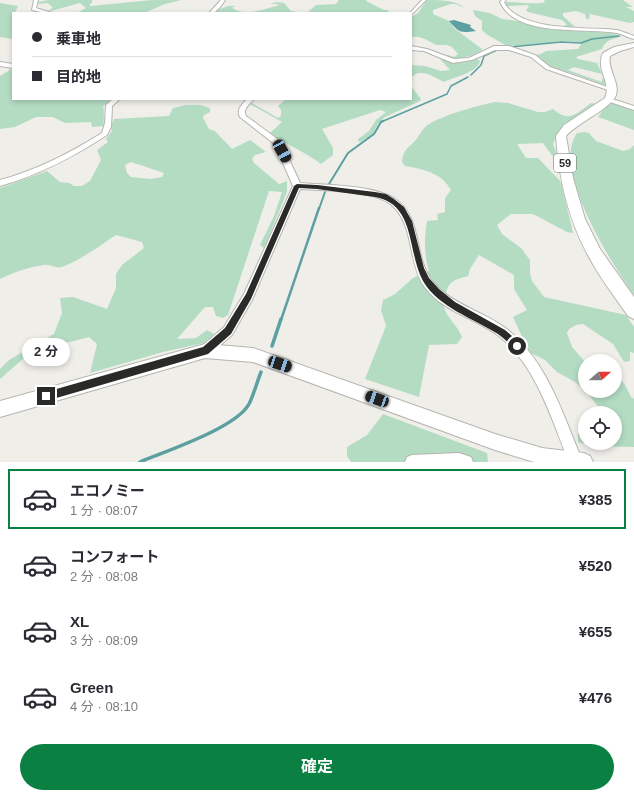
<!DOCTYPE html>
<html lang="ja">
<meta charset="utf-8">
<style>
:root{--surface:#fff;--page:#f7f7f7;--text:#2b2b33;--muted:#7c7c81;--line:#e1e1e2;--accent:#0b8043}
body{margin:0;font-family:Helvetica,"Noto Sans JP",sans-serif;background:var(--page);color:var(--text);height:100vh;display:flex;flex-direction:column;font-size:15px;white-space:nowrap}
*{box-sizing:border-box;margin:0}
p{font-size:13px;color:var(--muted)}
.icon{flex:none;width:22px;height:22px;fill:none;stroke:currentColor;stroke-width:2;stroke-linecap:round;stroke-linejoin:round}
.map{position:relative;height:462px;overflow:hidden}
.drawer{display:flex;flex-direction:column;background:var(--surface);flex:1}
.drawer>*{flex:none}
.top-card{position:absolute;left:12px;top:12px;width:400px;height:88px;border-radius:0px;box-shadow:0 2px 6px #0003;display:grid;align-content:center;height:88px;padding:0 20px;background:var(--surface)}
.needle{width:26px;rotate:70deg}
.controls{position:absolute;left:578px;top:354px;display:grid;gap:8px}
.controls a{display:grid;place-items:center;width:44px;height:44px;border-radius:50%;background:var(--surface);box-shadow:0 2px 6px #0003;font-size:20px}
.end{position:absolute;width:18px;height:18px;margin:-9px;border:5px solid #2a2a28;background:#fff;box-shadow:0 0 0 2px #fff}
.from{border-radius:50%}
.bubble{position:absolute;height:28px;border-radius:14px;background:var(--surface);box-shadow:0 2px 6px #0003;font-size:13px;font-weight:700;line-height:28px;text-align:center}
.car{position:absolute;width:12px;height:24px;margin:-12px -6px;border-radius:5px;box-shadow:0 0 3px 1px #0007;background:linear-gradient(#222 24%,#8ab4d8 0 40%,#222 0 76%,#8ab4d8 0 86%,#222 0)}
.top-card b{display:flex;align-items:center;gap:14px;height:38px;font-size:15px}
.top-card b+b{border-top:1px solid var(--line)}
.top-card i{width:10px;height:10px;background:var(--text)}
ul{padding:7px 0 0;list-style:none}
li{display:flex;align-items:center;gap:12px;height:60px;margin:0 8px 6px;padding:0 12px;border:2px solid transparent;border-radius:0px}
li div{flex:1}
li b{display:block;font-size:15px}
li em{font-style:normal;font-weight:700}
li.on{border-color:var(--accent)}
li>.icon{width:36px;height:36px;stroke-width:1.5}
.primary-button{display:flex;gap:8px;margin-top:auto;padding:8px 20px}
.primary-button a{flex:1;height:46px;border-radius:24px;background:var(--accent);color:#fff;font-size:16px;font-weight:700;line-height:46px;text-align:center}
.map>svg:first-child{display:block}
.green{fill:#b4dcc3;fill-rule:evenodd}
.water{fill:#5da0a1}
.lines{fill:none;stroke-linecap:round;stroke-linejoin:round}
.stream-far3{stroke:#5da0a1;stroke-width:1.5}
.stream-far2{stroke:#5da0a1;stroke-width:2}
.stream-far1{stroke:#5da0a1;stroke-width:2.5}
.stream{stroke:#5da0a1;stroke-width:3.5}
.minor-casing{stroke:#b5b4af;stroke-width:2}
.tertiary-casing{stroke:#b5b4af;stroke-width:2}
.primary-casing{stroke:#b5b4af;stroke-width:2}
.minor{fill:#fff;fill-rule:evenodd}
.tertiary{fill:#fff;fill-rule:evenodd}
.primary{fill:#fff;fill-rule:evenodd}
.route{fill:#2a2a28}
.labels{text-anchor:middle;dominant-baseline:central;stroke-width:3;stroke-linejoin:round;paint-order:stroke}
.shield{fill:#fff;stroke:#6a6a68;stroke-width:1}
.shield-label{font-size:11px;font-weight:bold;fill:#2a2a28}
</style>
<div class="map">
<svg width="634" height="462" viewBox="0 0 634 462">
<rect width="100%" height="100%" fill="#efeee9"/>
<!-- green -->
<g class="green">
<path d="M48,0h44v3l-3,2 2,1 61,-6h29l-16,4 -21,9h-67l9,-5 -6,-5 -29,8h-3l5,-3 -5,-5 -11,1 2,-2z"/>
<path d="M339,0h28l-1,1 18,9h4l1,3h-81l1,-2 7,-6 20,-1z"/>
<path d="M427,0c12,0 30,0 37,8l-8,-4h-5l-18,6v4l16,7 6,8 27,20v1c-11,6 -22,11 -35,7l1,-2 6,2 4,-3 -6,-7 -5,-2h-11l-11,-6 -6,-2h-8v-20l7,-4z"/>
<path d="M544,0h79l10,7h-7l8,4v11l-4,1 -40,-9 -1,5h-3l-1,-5 -9,-3 -13,2v3l12,11h-17l9,-2 -5,-5 -34,-8 -2,-2 3,-3 -2,-2 -21,1v-4c10,0 33,3 39,0z"/>
<path d="M277,2l7,1 7,8 12,2h-89c6,-4 13,-8 21,-7l-3,2c14,9 31,1 45,-2l2,-2h-9z"/>
<path d="M0,3l18,3 -3,7h-2v26l-13,-2z"/>
<path d="M473,10l17,3 12,6 22,3 19,6 68,5 11,3c-7,3 -17,3 -20,13l-26,8 2,2 19,4 5,11 -28,-7 -6,3 34,12v-3l3,1 1,5 -59,-20 -11,-10 5,-1 5,-3 32,-2 3,-5 -1,-2 -20,-1 -19,3 -34,2 -21,-12 -4,-4v-9l-7,-5z"/>
<path d="M476,58l4,3c-3,12 -26,16 -36,21 -10,-5 -24,-15 -33,-4v-13l14,1 16,5 9,-1 -10,-11 22,4z"/>
<path d="M13,68v31h99l-9,7c2,8 0,12 1,20l-12,1 -1,-5 -26,1 -12,-6h-17l-21,10 -15,2v-53z"/>
<path d="M411,86l10,13 -1,2 -35,16 -7,7 -6,11 -12,7 -3,-2 12,-9 7,-11 10,-8 -6,-2 -58,19 11,19v7l-12,9c-16,-12 -34,-19 -51,-31l12,-11 -32,-18 2,-1 26,15 3,-2v-6l-3,-4 8,-7h125z"/>
<path d="M495,102l13,1 30,9h7l8,-3c16,14 23,5 38,-6l5,1v2c-20,12 -33,16 -43,38l6,17h-3l-13,-18 -26,1 9,14h12l23,24 12,51 -6,-1 -34,-18h-22l-14,11 5,9 19,14 9,12v13l2,8 12,16 82,18 8,12v26l-4,-1v9l-6,1 -11,-18 -30,-20 -7,1 -7,4 -2,4 5,14 13,15v28l-10,-8 -18,-10 -12,-12 -16,-8 -16,-35 14,-7 -13,-21v-14l-35,-20 -9,14 -2,7c-16,4 -20,6 -23,22 -1,3 -2,7 -1,9 2,10 14,19 18,30l-5,7 -28,1 -10,52 -54,-18 21,-53 -5,-16 2,-10 12,-6 18,-16 16,-7c-5,-17 -5,-32 -2,-50l11,-1 -1,-6 8,-2v-14l6,-8c-9,-17 -28,-21 -46,-24l-3,-4c1,-12 6,-14 14,-22 3,-4 5,-9 9,-13 13,-11 52,-21 70,-25z"/>
<path d="M612,103l22,8v19l-36,-13 6,-9z"/>
<path d="M186,105h14l10,3v4l-6,3 -1,3 6,11 6,2 17,18 18,-9 16,12 -11,3 -3,4 2,4 25,21 8,-3v11l-23,56 -4,-3 14,-29 8,-24 -13,-1 -41,124 -5,3 -7,-2 -3,-9h-8l-28,32 19,-1 11,-8 7,4 -10,9 -41,9 -73,21 7,-29 -8,-7 -19,5 -23,1 -15,8 -32,28v-10l9,-9 45,-26 8,-21 -2,-15 13,-1 34,12 9,-21v-14l6,-9 22,-17 -2,-6 -26,-7c-15,10 -37,26 -54,32 -7,2 -11,-3 -18,-2 -15,2 -30,7 -44,14v-91l47,-17 13,11 9,1 5,3h8l8,-5 11,-21 -4,-10 11,-8 -2,-3 6,-8 -1,-6 3,-6 55,-3 4,-8zM131,162l33,11 -2,4 -12,2 -19,-2 -4,-4 -2,-8z"/>
<path d="M585,132l4,1 7,8 27,10 7,-2 4,-4v150c-22,-31 -83,-126 -57,-162z"/>
<path d="M615,375c8,4 12,14 16,22l3,2v48l-41,-1 -15,-4v-8l7,-1v10h30v-30h-12l-17,-22h29z"/>
<path d="M383,414l104,39 1,9h-137l-4,-6v-9l20,-12z"/>
</g>
<!-- water -->
<path class="water" d="M454,20l17,5 -1,2 6,4c-17,2 -16,2 -27,-10z"/>
<g class="lines">
<!-- stream-far3 -->
<g class="stream-far3">
<path d="M510,47l51,-5 20,1 11,-4 27,-3"/>
<path d="M471,75l10,-10 3,-9 15,-7"/>
<path d="M381,122l66,-28 4,-8 17,-9"/>
</g>
<!-- stream-far2 -->
<g class="stream-far2">
<path d="M329,184l19,-31 26,-19 7,-12 2,-1"/>
<path d="M319,209l6,-17"/>
</g>
<!-- stream-far1 -->
<path class="stream-far1" d="M281,320l38,-112"/>
<!-- stream -->
<g class="stream">
<path d="M272,346l9,-27"/>
<path d="M140,462c26,-11 96,-34 109,-58 5,-10 8,-22 12,-32"/>
</g>
<defs>
<g id="minor">
<path d="M34,0h4l-2,8 16,5h-7l-13,-3z"/>
<path d="M221,0h4l-4,6 -7,7h-5z"/>
<path d="M422,0h4l-15,15v-2h-1z"/>
<path d="M502,0h4l-2,2c14,30 84,25 113,28 5,1 11,4 17,6v3c-6,-1 -11,-5 -17,-6 -33,-6 -101,5 -117,-31z"/>
<path d="M411,46l16,3 27,10 15,-1 25,-12h15l26,9 15,12 66,23 -5,1 -65,-22 -15,-12 -22,-7h-14l-23,10 -19,3 -29,-12 -13,-1z"/>
<path d="M0,62l13,2v4l-13,-2z"/>
<path d="M609,98l25,8v4l-27,-9 -1,-1z"/>
<path d="M113,99h7l-8,7 -1,21 -4,8c-34,22 -68,40 -107,51v-6c37,-10 70,-27 102,-47l3,-10 1,-18z"/>
<path d="M247,99h7c-4,5 -12,10 -8,17l30,22 6,6 18,39c24,2 75,2 95,16 27,18 19,55 35,79 19,27 53,32 78,52 39,32 55,84 74,130l-1,2h-12c-18,-44 -32,-95 -70,-126 -25,-19 -60,-25 -77,-53 -14,-24 -8,-62 -33,-80 -18,-12 -67,-13 -89,-14l-48,111 -20,35 -23,20 -4,2 -4,-2 -2,-4 2,-4 23,-20 20,-33 49,-108 -17,-39 -4,-5 -32,-25c-4,-8 2,-12 7,-18z"/>
<path d="M459,453l12,4 2,5h-68l2,-5 5,-2z"/>
</g>
<path id="tertiary" d="M205,344l48,4 242,86 47,14 42,5 6,3 3,6h-59l-39,-12 -242,-88 -48,-4 -205,59v-16z"/>
<path id="primary" d="M634,43v4l-14,4 -10,5c-3,14 10,26 6,39 -4,13 -39,28 -50,41l7,42 12,41 15,30 34,48v22l-6,-3c-13,-19 -28,-38 -39,-59 -21,-38 -30,-78 -33,-121l8,-11 41,-27c7,-15 -10,-29 -2,-45l11,-6z"/>
</defs>
<!-- minor casing -->
<use href="#minor" class="minor-casing"/>
<!-- tertiary casing -->
<use href="#tertiary" class="tertiary-casing"/>
<!-- primary casing -->
<use href="#primary" class="primary-casing"/>
<!-- minor -->
<use href="#minor" class="minor"/>
<!-- tertiary -->
<use href="#tertiary" class="tertiary"/>
<!-- primary -->
<use href="#primary" class="primary"/>
</g>
<!-- route -->
<path class="route" d="M297,184l20,1 58,7 11,2 8,5 10,8 8,14 12,47 5,10 10,11 16,13 50,28 15,13 1,3 -1,2h-6c-5,-4 -10,-10 -16,-14 -24,-15 -60,-27 -75,-53 -16,-29 -7,-77 -48,-84l-58,-8 -18,-1 -48,111 -20,35 -23,20 -162,47 -3,-2 -1,-3 1,-3 3,-1 157,-45 22,-19 21,-34 48,-108z"/>
<g class="labels">
<!-- shield labels -->
<rect class="shield" x="554" y="154" width="22" height="18" rx="3"/>
<g class="shield-label">
<text x="565" y="163">59</text>
</g>
</g>
</svg>
<div class="controls">
<a><svg class="needle" viewBox="-14 -14 28 28"><path d="M0-13l5 13h-10z" fill="#e53935"/><path d="M0 13l5-13h-10z" fill="#7c7c81"/></svg></a>
<a><svg class="icon" aria-label="locate" viewBox="0 0 24 24"><circle cx="12" cy="12" r="6"/><path d="M12 2v4M12 18v4M2 12h4M18 12h4"/></svg></a>
</div>
<i class="end from" style="left:517px;top:346px"></i>
<i class="end" style="left:46px;top:396px"></i>
<div class="bubble" style="left:22px;top:338px;width:48px">2 分</div>
<i class="car" style="left:282px;top:151px;rotate:151deg"></i>
<i class="car" style="left:280px;top:364px;rotate:109deg"></i>
<i class="car" style="left:377px;top:399px;rotate:290deg"></i>
<div class="top-card">
<b><i class="from"></i>乗車地</b>
<b><i></i>目的地</b>
</div>
</div>
<section class="drawer">
<ul>
<li class="on"><svg class="icon" aria-label="car" viewBox="0 0 24 24"><path d="M5 17H2v-5l4-1 3-4h7l3 4 3 1v5h-3M9 17h6M6 11h13"/><circle cx="7" cy="17" r="2"/><circle cx="17" cy="17" r="2"/></svg><div><b>エコノミー</b><p>1 分 · 08:07</p></div><em>¥385</em></li>
<li><svg class="icon" aria-label="car" viewBox="0 0 24 24"><path d="M5 17H2v-5l4-1 3-4h7l3 4 3 1v5h-3M9 17h6M6 11h13"/><circle cx="7" cy="17" r="2"/><circle cx="17" cy="17" r="2"/></svg><div><b>コンフォート</b><p>2 分 · 08:08</p></div><em>¥520</em></li>
<li><svg class="icon" aria-label="car" viewBox="0 0 24 24"><path d="M5 17H2v-5l4-1 3-4h7l3 4 3 1v5h-3M9 17h6M6 11h13"/><circle cx="7" cy="17" r="2"/><circle cx="17" cy="17" r="2"/></svg><div><b>XL</b><p>3 分 · 08:09</p></div><em>¥655</em></li>
<li><svg class="icon" aria-label="car" viewBox="0 0 24 24"><path d="M5 17H2v-5l4-1 3-4h7l3 4 3 1v5h-3M9 17h6M6 11h13"/><circle cx="7" cy="17" r="2"/><circle cx="17" cy="17" r="2"/></svg><div><b>Green</b><p>4 分 · 08:10</p></div><em>¥476</em></li>
</ul>
<div class="primary-button"><a>確定</a></div>
</section>
